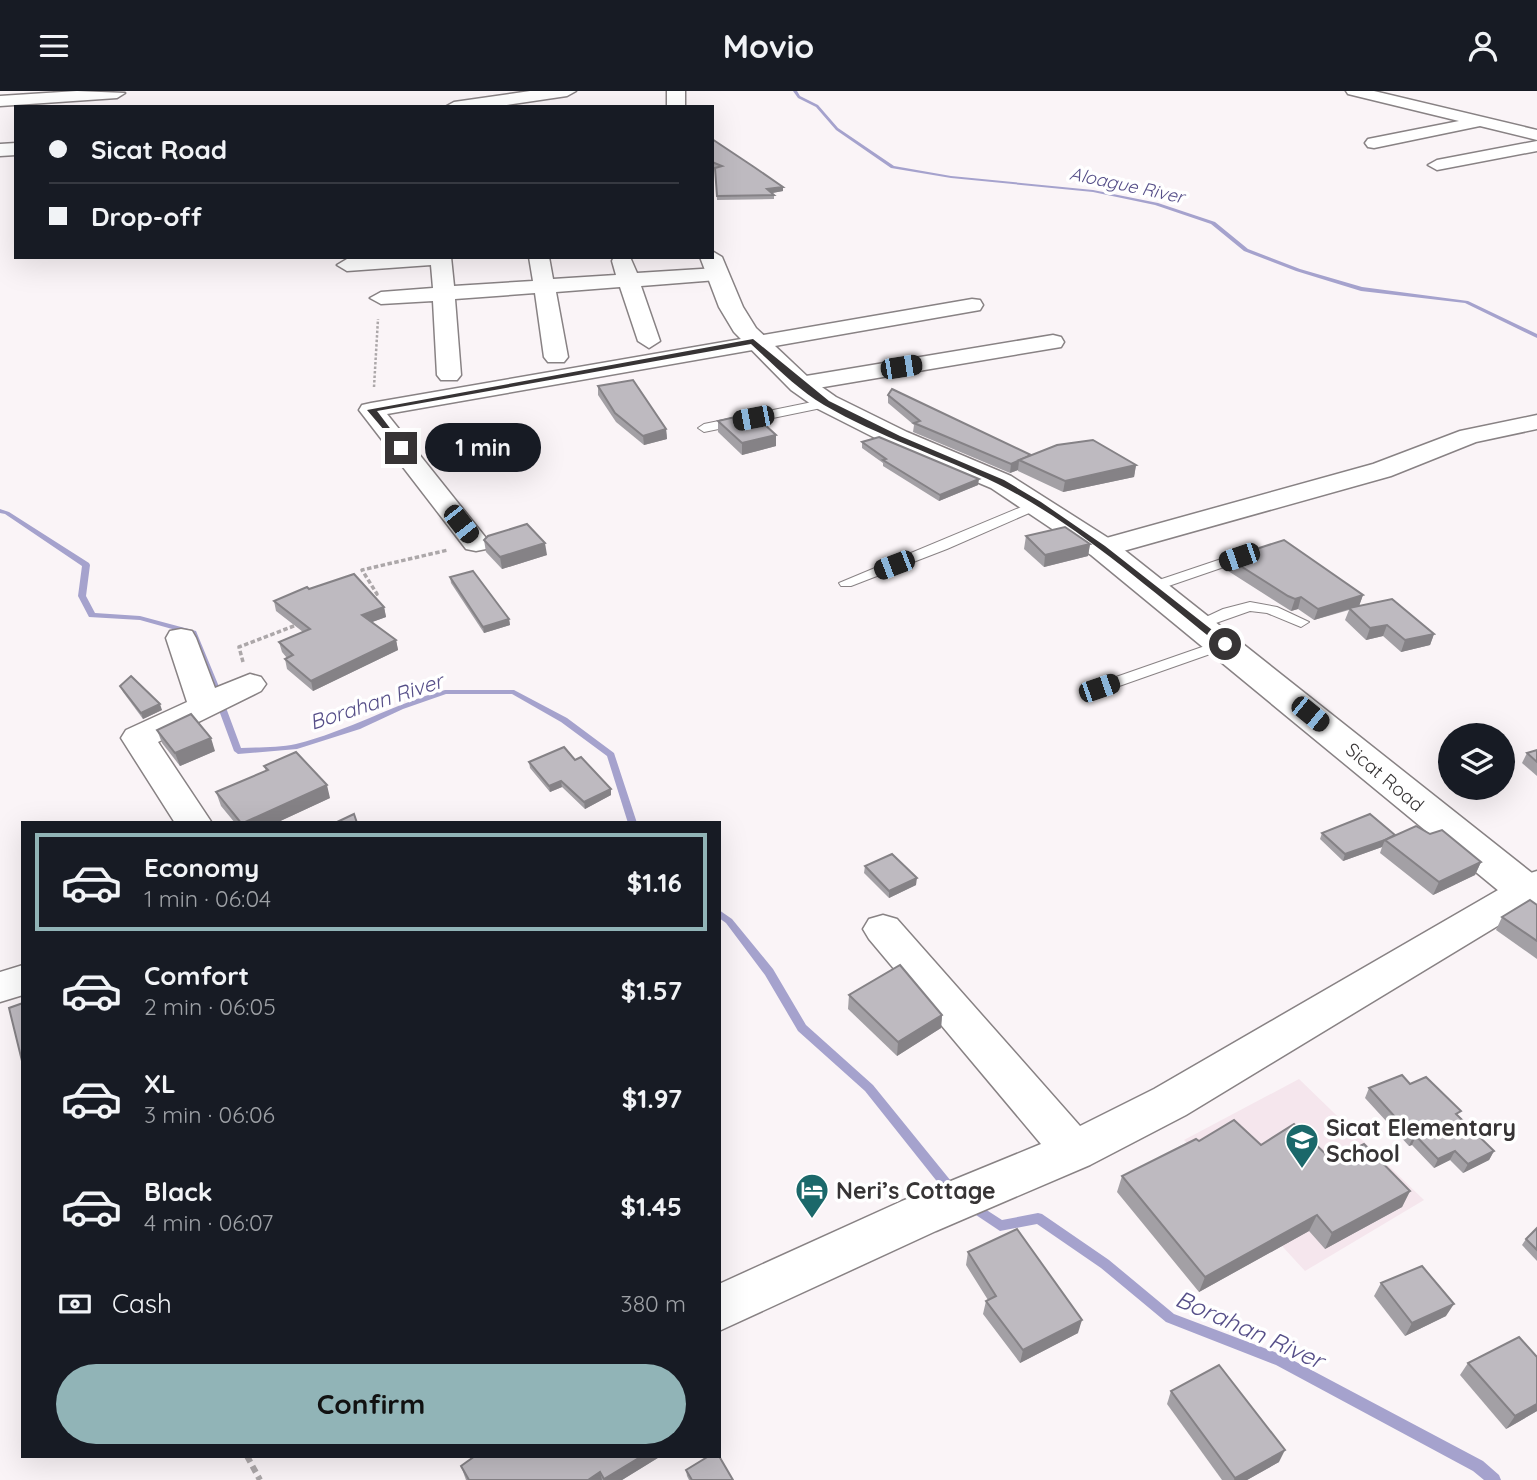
<!DOCTYPE html>
<meta charset="utf-8">
<style>
:root{--surface:#171b24;--page:#242831;--text:#f1f3f6;--muted:#9ea1a6;--line:#363941;--accent:#91b4b7}
body{margin:0;font-family:Quicksand,sans-serif;background:var(--page);color:var(--text);height:100vh;display:flex;flex-direction:column;font-size:26px;white-space:nowrap}
*{box-sizing:border-box;margin:0}
p{font-size:23px;color:var(--muted)}
.icon{flex:none;width:38px;height:38px;fill:none;stroke:currentColor;stroke-width:2;stroke-linecap:round;stroke-linejoin:round}
.map{position:relative;flex:1;overflow:hidden}
.sheet{position:absolute;left:21px;top:730px;width:700px;height:637px;display:flex;flex-direction:column;background:var(--surface);border-radius:0px;box-shadow:0 7px 28px #0002}
.sheet>*{flex:none}
.banner{position:absolute;left:14px;top:14px;width:700px;height:154px;border-radius:0px;box-shadow:0 7px 28px #0002;display:grid;align-content:center;height:154px;padding:0 35px;background:var(--surface)}
.buttons{position:absolute;left:1438px;top:632px;display:grid;gap:14px}
.buttons a{display:grid;place-items:center;width:77px;height:77px;border-radius:50%;background:var(--surface);box-shadow:0 7px 28px #0002;font-size:35px}
.end{position:absolute;width:32px;height:32px;margin:-16px;border:9px solid #373435;background:#fff;box-shadow:0 0 0 4px #fff}
.from{border-radius:50%}
.bubble{position:absolute;height:49px;border-radius:24px;background:var(--surface);box-shadow:0 7px 28px #0002;font-size:23px;font-weight:700;line-height:49px;text-align:center}
.car{position:absolute;width:21px;height:42px;margin:-21px -10px;border-radius:9px;box-shadow:0 0 5px 2px #0007;background:linear-gradient(#222 24%,#8ab4d8 0 40%,#222 0 76%,#8ab4d8 0 86%,#222 0)}
.banner b{display:flex;align-items:center;gap:24px;height:66px;font-size:26px}
.banner b+b{border-top:2px solid var(--line)}
.banner i{width:18px;height:18px;background:var(--text)}
ul{padding:12px 0 0;list-style:none}
li{display:flex;align-items:center;gap:21px;height:98px;margin:0 14px 10px;padding:0 21px;border:4px solid transparent;border-radius:0px}
li div{flex:1}
li b{display:block;font-size:26px}
li em{font-style:normal;font-weight:700}
li.selected{border-color:var(--accent)}
li>.icon{width:63px;height:63px;stroke-width:1.5}
.pay{display:flex;align-items:center;gap:18px;height:77px;padding:0 35px;font-size:26px}
.pay p{margin-inline-start:auto}
.primary-button{display:flex;gap:14px;margin-top:auto;padding:14px 35px}
.primary-button a{flex:1;height:80px;border-radius:42px;background:var(--accent);color:#111;font-size:28px;font-weight:700;line-height:80px;text-align:center}
header{display:flex;justify-content:space-between;align-items:center;height:91px;padding:0 35px;background:var(--surface);font-size:32px;font-weight:700}
.map>svg:first-child{display:block}
.built{fill:#f5e6ed}
.lines{fill:none;stroke-linecap:round;stroke-linejoin:round}
.stream{fill:#a5a2cd;fill-rule:evenodd}
.service-casing{stroke:#888284;stroke-width:2}
.minor-casing{stroke:#888284;stroke-width:3}
.tertiary-casing{stroke:#888284;stroke-width:3}
.path-far2{stroke:#aca7a9;stroke-width:2.5;stroke-dasharray:2.5 2;stroke-linecap:butt}
.path-far1{stroke:#aca7a9;stroke-width:3.5;stroke-dasharray:4.5 2.5;stroke-linecap:butt}
.path{stroke:#aca7a9;stroke-width:6;stroke-dasharray:7 4.5;stroke-linecap:butt}
.service{fill:#fff;fill-rule:evenodd}
.minor{fill:#fff;fill-rule:evenodd}
.tertiary{fill:#fff;fill-rule:evenodd}
.wall{fill:#a3a0a5}
.shaded-wall{fill:#858286}
.building{fill:#bebac0;stroke:#858286;stroke-width:2}
.route{fill:#373435}
.labels{text-anchor:middle;dominant-baseline:central;stroke-width:7;stroke-linejoin:round;paint-order:stroke}
.far-water-label{font-size:18px;font-style:italic;fill:#554e88;stroke:#fff}
.street-label{font-size:19px;fill:#373435;stroke:#fff}
.water-label{font-size:21px;font-style:italic;fill:#554e88;stroke:#fff}
.near-poi-label{font-size:23px;font-weight:bold;fill:#373435;stroke:#fff;text-anchor:start}
.near-water-label{font-size:24px;font-style:italic;fill:#554e88;stroke:#fff}
</style>
<header><svg class="icon" aria-label="menu" viewBox="0 0 24 24"><path d="M4 6h16M4 12h16M4 18h16"/></svg>Movio<svg class="icon" aria-label="person" viewBox="0 0 24 24"><circle cx="12" cy="8" r="4"/><path d="M4 21q1-7 8-7t8 7"/></svg></header>
<div class="map">
<svg width="1537" height="1389" viewBox="0 0 1537 1389">
<rect width="100%" height="100%" fill="#faf4f7"/>
<!-- built -->
<path class="built" d="M1299,988l125,121 -119,71 -121,-131z"/>
<g class="lines">
<!-- stream -->
<g class="stream">
<path d="M793,0h4l3,5 18,9 20,23 56,38 57,10 142,14 65,13 57,19 33,27 52,20 62,18 106,14 69,33v4l-72,-35 -104,-12 -65,-20 -52,-20 -33,-27 -56,-19 -62,-13 -142,-14 -60,-10 -55,-38 -20,-23 -18,-9z"/>
<path d="M0,418l9,3 80,51 1,2 -4,31 9,17 45,3 56,15 26,63 -1,2h-6l-1,-2 -24,-60 -50,-14 -51,-3 -11,-21 4,-30 -77,-52 -5,-1z"/>
<path d="M445,599h69l53,28 47,35 23,70h-9l-21,-67 -46,-34 -49,-28h-66l-43,15 -43,20 -63,20 -59,5 -4,-3 -17,-46 4,-3 4,3 16,43c18,-1 38,0 55,-4 52,-13 98,-40 149,-54z"/>
<path d="M719,819l13,9 41,50 33,56 67,60 82,101 2,4 -2,4 -4,1 -4,-1 -82,-103 -67,-60 -33,-56 -39,-52 -7,-5z"/>
<path d="M971,1109l31,20 36,-7 4,1 67,46 65,54 111,42 198,105 16,14 2,5h-17l-11,-9 -197,-106 -110,-43 -65,-54 -64,-44 -37,7 -33,-22 -2,-4 2,-4z"/>
</g>
<defs>
<g id="service">
<path d="M827,308l4,1v6l-127,26 -6,-4 6,-4z"/>
<path d="M1038,409l7,4 -2,3 -96,42 -96,37h-10l-2,-3z"/>
<path d="M1248,459l7,4 -2,3 -96,33 -5,1 -7,-4 2,-3z"/>
<path d="M1250,511l27,5 32,15 -8,5 -34,-14 -17,-2 -51,18 -8,-5 32,-15z"/>
<path d="M1225,548l8,5 -3,3 -125,44 -6,2 -8,-5 2,-3z"/>
</g>
<g id="minor">
<path d="M77,0l48,2 -8,5 -117,8v-10z"/>
<path d="M1346,0h28l163,39v10l-57,-14 -106,22 -6,-1 -3,-4 3,-4 91,-18 -111,-27z"/>
<path d="M1537,50v10l-100,19 -9,-5 9,-5z"/>
<path d="M369,166h82l3,29 79,-5 -4,-24h20l4,22 63,-4 -4,-14 2,-4h16l7,16 80,-5 10,6 -10,6 -76,6 19,55 -11,7 -11,-7 -18,-54 -64,5 12,65 -4,5h-16l-4,-5 -9,-64 -80,6 6,76 -4,5h-16l-4,-5 -4,-74 -52,3 -11,-6 11,-6 52,-4 -2,-23 -84,6 -10,-6 10,-6z"/>
<path d="M972,208l8,1 3,5 -3,5 -593,104 103,129 -4,6 -10,2 -10,-2 -107,-139 3,-5 9,-2z"/>
<path d="M1053,244l8,2 3,5 -3,5 -261,44 -8,-2 -4,-5 4,-5 8,-2z"/>
<path d="M1537,324v14l-61,13 -85,34 -289,81 -10,-3 -4,-6 4,-6 281,-78 87,-33z"/>
<path d="M181,538l11,2 4,7 19,50 35,-14 11,3 5,7 -5,7 -103,51 54,81h-37l-54,-85 5,-8 61,-28 -21,-64 4,-7z"/>
<path d="M1537,780v31l-351,213 -96,50 -154,66 -217,100v-47l183,-83 139,-57 -172,-205 -6,-10 6,-10 14,-4 14,4 183,207 74,-37 370,-214z"/>
<path d="M23,874v30l-23,7v-30z"/>
</g>
<g id="tertiary">
<path d="M530,0h46l-9,5 -74,11h-48l9,-5z"/>
<rect x="667" y="0" width="18" height="16"/>
<path d="M16,52v12l-16,1v-12z"/>
<path d="M712,160l10,6 21,50 13,21 53,50 27,19 71,35 104,44 102,65 424,336v37l-15,-4 -431,-355 -100,-67 -104,-44 -69,-35 -27,-19 -57,-58 -15,-25 -19,-50h12z"/>
</g>
</defs>
<!-- service casing -->
<use href="#service" class="service-casing"/>
<!-- minor casing -->
<use href="#minor" class="minor-casing"/>
<!-- tertiary casing -->
<use href="#tertiary" class="tertiary-casing"/>
<!-- path-far2 -->
<path class="path-far2" d="M374,296l4,-68"/>
<!-- path-far1 -->
<g class="path-far1">
<path d="M369,506l8,-3 -15,-24 86,-20"/>
<path d="M243,571l-4,-15 60,-23"/>
</g>
<!-- path -->
<path class="path" d="M247,1365l13,24"/>
<!-- service -->
<use href="#service" class="service"/>
<!-- minor -->
<use href="#minor" class="minor"/>
<!-- tertiary -->
<use href="#tertiary" class="tertiary"/>
</g>
<!-- wall -->
<g class="wall">
<path d="M712,48l71,52 -11,2 2,2v4l-57,1 -2,-32 -3,-1z"/>
<path d="M598,295l68,43 1,10 -23,6 -28,-23 -18,-27z"/>
<path d="M888,304l143,60 105,10 -2,12 -71,15 -45,-21v-1l-8,3 -97,-41 1,-7 -26,-22z"/>
<path d="M718,330l58,14v11l-34,9 -24,-23z"/>
<path d="M862,351l116,43 -39,16 -56,-35v-3l-21,-15z"/>
<path d="M1026,445l64,8 -2,12 -44,11 -20,-18z"/>
<path d="M484,449l63,15 -45,14 -16,-17z"/>
<path d="M1228,467l135,37 -4,11 75,28 -4,11 -29,7 -18,-16 -17,4 -21,-20 4,-10 -35,10 -16,-11 -7,2 -66,-42z"/>
<path d="M450,486l59,42 1,6 -26,8 -33,-50z"/>
<path d="M309,498l75,18 2,10 -14,5 24,18 2,10 -85,41 -26,-22 -2,-10 2,-1 -5,-6 -3,-10 24,-10 -27,-21 -2,-10z"/>
<path d="M120,595l42,24 -19,9 -20,-27z"/>
<path d="M157,639l58,21 -35,15 -18,-23z"/>
<path d="M1537,659v26l-15,-13 5,-10z"/>
<path d="M575,669l36,29v6l-26,14 -23,-22 -12,5 -20,-24 -1,-6z"/>
<path d="M264,675l66,32 -54,25h-41l-14,-17 -5,-14 50,-21z"/>
<path d="M1322,742l73,2 35,-1 51,28 -6,13 -42,20 -53,-42 2,-6 -39,14 -23,-22z"/>
<path d="M865,775l51,19 -27,13 -25,-25z"/>
<path d="M1537,814v54l-41,-29 6,-13z"/>
<path d="M849,904l93,20 -1,13 -44,28 -49,-47z"/>
<path d="M1410,993l49,32 35,35 -5,9 -26,13 -13,-13 -16,8 -22,-23 -3,1 -44,-48 4,-10z"/>
<path d="M1199,1050l62,4 71,15 78,31 -8,16 -77,42 -16,-18 -110,61 -82,-100 5,-16z"/>
<path d="M1537,1137v33l-15,-16 4,-6z"/>
<path d="M968,1161l110,81 -58,30 -37,-49 3,-13 2,-1 -22,-35z"/>
<path d="M1381,1192l65,33 -41,20 -31,-40z"/>
<path d="M1537,1266v54l-31,18 -46,-54 8,-12z"/>
<path d="M1171,1300l108,71 -32,18h-25l-55,-76z"/>
<path d="M475,1365h186l-39,24h-156l-5,-14z"/>
<path d="M686,1379l47,10h-44l-2,-4z"/>
</g>
<!-- shaded-wall -->
<g class="shaded-wall">
<path d="M783,96v4l-16,3v-5z"/>
<path d="M666,338l1,10 -23,6 -1,-9z"/>
<path d="M776,344v11l-34,9v-12z"/>
<path d="M1019,370l-1,9 -8,3 1,-9z"/>
<path d="M1136,374l-2,12 -71,15 2,-11z"/>
<path d="M979,388l-1,6 -39,16 1,-6z"/>
<path d="M545,452l2,12 -45,14 -2,-12z"/>
<path d="M1090,453l-2,12 -44,11 1,-12z"/>
<path d="M1363,504l-4,11 -45,14 4,-11z"/>
<path d="M1301,506l-3,12 -7,2 4,-12z"/>
<path d="M384,516l2,10 -22,8 -2,-10z"/>
<path d="M509,528l1,6 -26,8 -1,-6z"/>
<path d="M1387,534l-4,11 -17,4 4,-12z"/>
<path d="M1434,543l-4,11 -29,7 4,-12z"/>
<path d="M396,549l2,10 -85,41 -2,-10z"/>
<path d="M160,613l2,6 -19,9 -2,-6z"/>
<path d="M211,647l4,13 -35,15 -5,-13z"/>
<path d="M561,690l1,6 -12,5 -1,-6z"/>
<path d="M327,694l3,13 -54,25h-33z"/>
<path d="M611,698v6l-26,14 -1,-7z"/>
<path d="M1385,749l-3,7 -39,14 2,-7z"/>
<path d="M1481,771l-6,13 -42,20 6,-13z"/>
<path d="M917,787l-1,7 -27,13v-7z"/>
<path d="M942,924l-1,13 -44,28 1,-14z"/>
<path d="M1416,1045l-4,9 -3,1 4,-9z"/>
<path d="M1455,1060l-5,9 -16,8 4,-9z"/>
<path d="M1494,1060l-5,9 -26,13 5,-9z"/>
<path d="M1410,1100l-8,16 -77,42 7,-16z"/>
<path d="M1317,1124l-8,16 -110,61 6,-15z"/>
<path d="M1454,1213l-8,12 -41,20 7,-13z"/>
<path d="M1082,1229l-4,13 -58,30 3,-13z"/>
<path d="M1537,1313v7l-31,18 9,-13z"/>
<path d="M1285,1359l-6,12 -32,18h-13l1,-2z"/>
<path d="M642,1365h19l-39,24h-18v-1z"/>
<path d="M600,1381l2,8h-14z"/>
</g>
<!-- building -->
<g class="building">
<path d="M712,48l42,28 29,20 -16,2 7,6 -57,1 -2,-28 7,-2 -10,-4z"/>
<path d="M633,289l33,49 -23,7 -28,-23 -17,-27z"/>
<path d="M892,298l139,66 -20,9 -97,-41 6,-2 -32,-26z"/>
<path d="M752,322l24,22 -34,8 -24,-22z"/>
<path d="M879,346l100,42 -39,16 -57,-35 3,-1 -24,-17z"/>
<path d="M1093,349l43,25 -71,16 -46,-21 38,-15z"/>
<path d="M527,433l18,19 -45,14 -16,-17 4,-4z"/>
<path d="M1065,436l25,17 -45,11 -19,-19z"/>
<path d="M1284,449l79,55 -45,14 -17,-12 -6,2 -7,-3 -60,-38z"/>
<path d="M473,480l36,48 -26,8 -33,-50z"/>
<path d="M354,483l30,33 -22,8 34,25 -85,41 -26,-22 8,-4 -14,-13 31,-13 -36,-28 33,-14 2,2z"/>
<path d="M1392,508l42,35 -29,6 -18,-15 -17,3 -21,-20z"/>
<path d="M131,585l29,28 -19,9 -21,-27z"/>
<path d="M191,623l20,24 -36,15 -18,-23z"/>
<path d="M564,656l11,13 6,-3 30,32 -27,13 -23,-21 -12,5 -20,-24z"/>
<path d="M1537,659v12l-10,-9z"/>
<path d="M296,661l31,33 -84,38h-2l-25,-31 52,-22 -4,-4z"/>
<path d="M354,723l3,9h-22z"/>
<path d="M1370,723l25,21 -10,5 -40,14 -23,-21z"/>
<path d="M1416,735l14,8 12,-4 39,32 -42,20 -54,-42z"/>
<path d="M892,763l25,24 -28,13 -24,-25z"/>
<path d="M1530,809l7,5v36l-35,-24z"/>
<path d="M900,874l42,50 -44,27 -49,-47z"/>
<path d="M23,912v58h-1l-13,-53z"/>
<path d="M1402,984l8,9 16,-7 35,34 -5,3 38,37 -26,13 -13,-13 -17,8 -22,-23 -3,1 -44,-49z"/>
<path d="M1234,1029l27,25 33,-21 38,36 32,-16 46,47 -78,42 -15,-18 -112,62 -83,-101 74,-37 3,2z"/>
<path d="M1537,1137v22l-11,-11z"/>
<path d="M1017,1138l65,91 -59,30 -37,-49 10,-5 -28,-44z"/>
<path d="M1422,1175l32,38 -42,19 -31,-40z"/>
<path d="M1519,1246l18,20v47l-22,12 -47,-53z"/>
<path d="M1219,1274l66,85 -50,28 -64,-87z"/>
<path d="M475,1365h167l-38,23 -4,-7 -12,8h-119l-8,-14z"/>
<path d="M709,1365h10l14,24h-41l-6,-10z"/>
</g>
<!-- route -->
<path class="route" d="M753,248l76,62 71,35 104,44 37,22 64,44 125,98 -9,2c-71,-56 -142,-121 -223,-162 -57,-28 -119,-47 -174,-79 -27,-16 -50,-40 -73,-61l-374,67 28,37 -4,2 -34,-40z"/>
<!-- icons -->
<defs>
<symbol id="school-pin" viewBox="-11 -11 22 30"><path d="M0 17L-7.5 6A9.5 9.5 0 1 1 7.5 6Z" fill="#1b686a" stroke="#fff"/><path d="M0-5L7-2L0 1L-7-2ZM-4 1L0 2.5L4 1V4Q0 6-4 4Z" fill="#fff"/></symbol>
<symbol id="hotel-pin" viewBox="-11 -11 22 30"><path d="M0 17L-7.5 6A9.5 9.5 0 1 1 7.5 6Z" fill="#1b686a" stroke="#fff"/><path d="M-6-4.5h1.5V1H6V5H4.5V3h-9V5H-6ZM-4 0a1.8 1.8 0 1 1 3.6 0ZM.5 0V-2.5h3Q6-2.5 6 0Z" fill="#fff"/></symbol>
</defs>
<g fill-rule="evenodd">
<use href="#school-pin" x="1283" y="1030" width="38" height="52"/>
<use href="#hotel-pin" x="793" y="1080" width="38" height="52"/>
</g>
<g class="labels">
<!-- far-water labels -->
<g class="far-water-label">
<text transform="translate(1127 94) rotate(12)">Aloague River</text>
</g>
<!-- street labels -->
<g class="street-label">
<text transform="translate(1385 686) rotate(40)">Sicat Road</text>
</g>
<!-- water labels -->
<g class="water-label">
<text transform="translate(376 610) rotate(-18)">Borahan River</text>
</g>
<!-- near-poi labels -->
<g class="near-poi-label">
<text x="1326" y="1036">Sicat Elementary<tspan x="1326" dy="26">School</tspan></text>
<text x="836" y="1099">Neri’s Cottage</text>
</g>
<!-- near-water labels -->
<g class="near-water-label">
<text transform="translate(1250 1238) rotate(24)">Borahan River</text>
</g>
</g>
</svg>
<div class="buttons">
<a><svg class="icon" aria-label="layers" viewBox="0 0 24 24"><path d="M12 4l9 5-9 5-9-5zM3 14l9 5 9-5"/></svg></a>
</div>
<i class="end from" style="left:1225px;top:553px"></i>
<i class="end" style="left:401px;top:357px"></i>
<div class="bubble" style="left:425px;top:332px;width:116px">1 min</div>
<i class="car" style="left:901px;top:276px;rotate:81deg"></i>
<i class="car" style="left:753px;top:327px;rotate:259deg"></i>
<i class="car" style="left:461px;top:433px;rotate:142deg"></i>
<i class="car" style="left:1239px;top:466px;rotate:251deg"></i>
<i class="car" style="left:894px;top:474px;rotate:249deg"></i>
<i class="car" style="left:1099px;top:597px;rotate:71deg"></i>
<i class="car" style="left:1310px;top:623px;rotate:129deg"></i>
<div class="banner">
<b><i class="from"></i>Sicat Road</b>
<b><i></i>Drop-off</b>
</div>
<section class="sheet">
<ul>
<li class="selected"><svg class="icon" aria-label="car" viewBox="0 0 24 24"><path d="M5 17H2v-5l4-1 3-4h7l3 4 3 1v5h-3M9 17h6M6 11h13"/><circle cx="7" cy="17" r="2"/><circle cx="17" cy="17" r="2"/></svg><div><b>Economy</b><p>1 min · 06:04</p></div><em>$1.16</em></li>
<li><svg class="icon" aria-label="car" viewBox="0 0 24 24"><path d="M5 17H2v-5l4-1 3-4h7l3 4 3 1v5h-3M9 17h6M6 11h13"/><circle cx="7" cy="17" r="2"/><circle cx="17" cy="17" r="2"/></svg><div><b>Comfort</b><p>2 min · 06:05</p></div><em>$1.57</em></li>
<li><svg class="icon" aria-label="car" viewBox="0 0 24 24"><path d="M5 17H2v-5l4-1 3-4h7l3 4 3 1v5h-3M9 17h6M6 11h13"/><circle cx="7" cy="17" r="2"/><circle cx="17" cy="17" r="2"/></svg><div><b>XL</b><p>3 min · 06:06</p></div><em>$1.97</em></li>
<li><svg class="icon" aria-label="car" viewBox="0 0 24 24"><path d="M5 17H2v-5l4-1 3-4h7l3 4 3 1v5h-3M9 17h6M6 11h13"/><circle cx="7" cy="17" r="2"/><circle cx="17" cy="17" r="2"/></svg><div><b>Black</b><p>4 min · 06:07</p></div><em>$1.45</em></li>
</ul>
<div class="pay"><svg class="icon" aria-label="cash" viewBox="0 0 24 24"><path d="M3 7h18v10H3z"/><circle cx="12" cy="12" r="2"/></svg>Cash<p>380 m</p></div>
<div class="primary-button"><a>Confirm</a></div>
</section>
</div>
